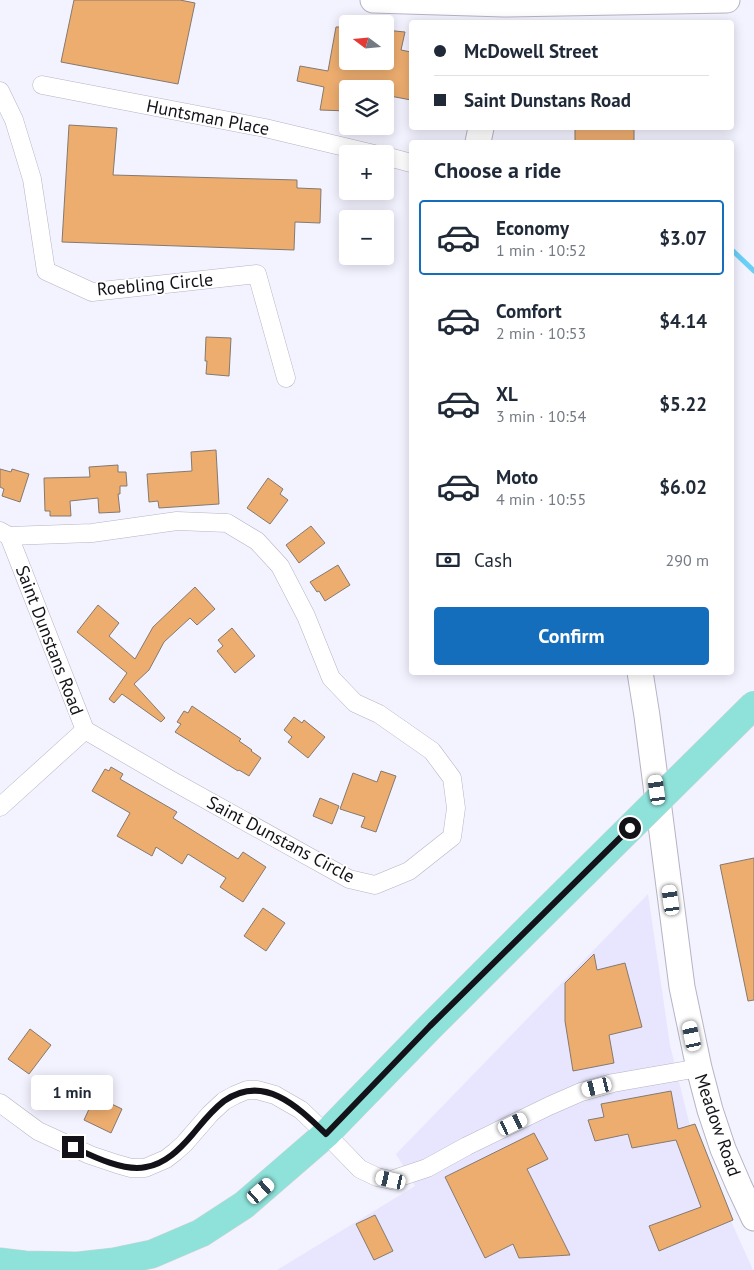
<!DOCTYPE html>
<meta charset="utf-8">
<style>
:root{--surface:#fff;--page:#f6f6f7;--text:#1f2937;--muted:#747a83;--line:#e0e1e3;--accent:#146ebb}
body{margin:0;font-family:"PT Sans",sans-serif;background:var(--page);color:var(--text);height:100vh;display:flex;flex-direction:column;font-size:19px;white-space:nowrap}
*{box-sizing:border-box;margin:0}
p{font-size:16px;color:var(--muted)}
.icon{flex:none;width:28px;height:28px;fill:none;stroke:currentColor;stroke-width:2;stroke-linecap:round;stroke-linejoin:round}
.map{position:relative;flex:1;overflow:hidden}
.side{position:absolute;left:409px;top:140px;width:325px;height:535px;display:flex;flex-direction:column;background:var(--surface);border-radius:5px;box-shadow:0 2px 12px #0003}
.side>*{flex:none}
.guide{position:absolute;left:409px;top:20px;width:325px;height:110px;border-radius:5px;box-shadow:0 2px 12px #0003;display:grid;align-content:center;height:110px;padding:0 25px;background:var(--surface)}
.needle{width:32px;rotate:286deg}
.controls{position:absolute;left:339px;top:15px;display:grid;gap:10px}
.controls a{display:grid;place-items:center;width:55px;height:55px;border-radius:5px;background:var(--surface);box-shadow:0 2px 12px #0003;font-size:25px}
.end{position:absolute;width:22px;height:22px;margin:-11px;border:6px solid #131218;background:#fff;box-shadow:0 0 0 2px #fff}
.from{border-radius:50%}
.bubble{position:absolute;height:35px;border-radius:5px;background:var(--surface);box-shadow:0 2px 12px #0003;font-size:16px;font-weight:600;line-height:35px;text-align:center}
.car{position:absolute;width:15px;height:30px;margin:-15px -8px;border-radius:6px;box-shadow:0 0 4px 1px #0007;background:linear-gradient(#fff 24%,#345 0 40%,#fff 0 76%,#345 0 86%,#fff 0)}
.guide b{display:flex;align-items:center;gap:18px;height:48px;font-size:19px}
.guide b+b{border-top:1px solid var(--line)}
.guide i{width:12px;height:12px;background:var(--text)}
ul{padding:0;list-style:none}
li{display:flex;align-items:center;gap:15px;height:75px;margin:0 10px 8px;padding:0 15px;border:2px solid transparent;border-radius:5px}
li div{flex:1}
li b{display:block;font-size:19px}
li em{font-style:normal;font-weight:600}
li.active{border-color:var(--accent)}
li>.icon{width:45px;height:45px;stroke-width:1.5}
h2{padding:0 25px;font-size:22px;line-height:60px}
.pay{display:flex;align-items:center;gap:12px;height:55px;padding:0 25px;font-size:19px}
.pay p{margin-inline-start:auto}
.button{display:flex;gap:10px;margin-top:auto;padding:10px 25px}
.button a{flex:1;height:58px;border-radius:5px;background:var(--accent);color:#fff;font-size:20px;font-weight:600;line-height:58px;text-align:center}
.map>svg:first-child{display:block}
.built{fill:#e8e6fe}
.lines{fill:none;stroke-linecap:round;stroke-linejoin:round}
.stream{stroke:#6ad0f5;stroke-width:5}
.building{fill:#edad6f;stroke:#85796e}
.minor-casing{stroke:#b6b4c4;stroke-width:19}
.secondary-casing{stroke:#b6b4c4;stroke-width:27}
.primary-casing{stroke:#d5d4d5;stroke-width:29}
.minor{stroke:#fff;stroke-width:18}
.secondary{stroke:#fff;stroke-width:25}
.primary{stroke:#8ee2da;stroke-width:28}
.primary-bridge-casing{stroke:#d5d4d5;stroke-width:29;stroke-linecap:butt}
.primary-bridge{stroke:#8ee2da;stroke-width:28}
.route{stroke:#131218;stroke-width:6}
.labels{text-anchor:middle;dominant-baseline:central;stroke-width:4;stroke-linejoin:round;paint-order:stroke}
.street-label{font-size:18px;fill:#131218;stroke:#fff}
</style>
<div class="map">
<svg width="754" height="1270" viewBox="0 0 754 1270">
<rect width="100%" height="100%" fill="#f3f2ff"/>
<!-- built -->
<path class="built" d="M648,894l22,151 22,89 61,136h-476l138,-84 -19,-32z"/>
<g class="lines">
<!-- stream -->
<path class="stream" d="M731,249l23,22"/>
</g>
<!-- building -->
<g class="building">
<path d="M74,0h106l15,3 -17,81 -117,-22z"/>
<path d="M336,27h12v34h37v-31l20,2 -4,18 10,2v48l-26,-5v-6h-37v22l-28,-1 4,-23 -27,-6 3,-15 28,5z"/>
<path d="M69,125l48,3 -4,47 184,5v8l24,1 -1,34 -25,-1 -1,28 -232,-8z"/>
<rect x="575" y="128" width="59" height="14"/>
<path d="M206,337l25,1 -2,38 -23,-2 1,-13h-2z"/>
<path d="M216,450l3,54 -60,4 -1,-7 -9,1 -2,-28 45,-3 -1,-19z"/>
<path d="M118,465v7h8l1,14h-7v8h-2l2,18 -21,1 -1,-15 -28,3 1,15h-21v-5h-5l-1,-33 46,-1 -1,-10z"/>
<path d="M0,469l11,3 1,-3 17,5 -9,28 -18,-6 2,-7 -4,-2z"/>
<path d="M268,478l15,11 -3,5 8,6 -18,24 -23,-16z"/>
<path d="M311,526l14,17 -26,20 -13,-18z"/>
<path d="M338,565l12,20 -25,16 -6,-10 -2,1 -7,-10z"/>
<path d="M195,587l20,22 -18,16 -7,-7 -26,24 -15,28 -15,14 31,34 -4,4 -39,-28 -8,9 -5,-4 18,-26 -50,-41 21,-27 21,18 -10,13 26,23 18,-32z"/>
<path d="M232,628l23,28 -20,17 -18,-22 6,-5 -5,-6z"/>
<path d="M192,706l49,33 -2,2 13,9 -1,1 10,7 -12,18 -10,-6 -1,1 -63,-39 6,-8 -4,-2 7,-11 4,2z"/>
<path d="M294,717l8,6 2,-3 21,17 -17,21 -20,-16 4,-5 -8,-7z"/>
<path d="M111,767l12,7 -3,5 57,33 -4,6 65,41 5,-7 23,15 -23,35 -23,-15 6,-9 -38,-24 -6,10 -26,-17 -4,9 -35,-20 13,-23 -38,-22 13,-22 4,2z"/>
<path d="M381,771l15,5 -20,56 -15,-5 4,-10 -25,-8 13,-36 24,9z"/>
<path d="M320,798l19,8 -7,18 -19,-8z"/>
<path d="M754,858v142l-6,1 -28,-136z"/>
<path d="M263,908l22,15 -19,28 -22,-15z"/>
<path d="M594,954l3,16 28,-7 17,64 -33,8 5,28 -41,8 -8,-50v-38z"/>
<path d="M30,1029l21,16 -22,29 -21,-15z"/>
<path d="M671,1091l7,38 17,-5 38,96 -74,31 -10,-25 52,-19 -25,-67 -44,8 -4,-14 -33,7 -7,-21 16,-3 -3,-13z"/>
<path d="M95,1096l27,13 -11,24 -27,-13z"/>
<path d="M534,1133l14,26 -21,10 43,86 -51,3 -6,-14 -28,14 -40,-81z"/>
<path d="M375,1215l18,36 -19,9 -18,-36z"/>
</g>
<g class="lines">
<defs>
<g id="minor">
<path d="M42,85l223,43 109,26"/>
<path d="M0,91l14,29 18,59 14,92 46,21 165,-18 29,104"/>
<path d="M385,156l26,7"/>
<path d="M9,536l83,-3 85,-12 50,2 30,18 23,25 26,50 25,62 24,25 24,11 53,37 20,27 4,30 -4,29 -43,34 -34,14 -26,-6 -180,-100 -84,-49"/>
<path d="M0,807l85,-77 -76,-194 -9,-5"/>
<path d="M0,1103l38,28 52,24 27,9 14,4h14l21,-9 9,-7 9,-8 26,-30 14,-13 11,-6 12,-5h10l18,5 26,15 25,24 34,35 17,8 14,3 36,-12 40,-22 82,-40 32,-14 32,-9 86,-15"/>
</g>
<g id="secondary">
<path d="M373,0l131,4 223,-4"/>
<path d="M478,142l3,-14"/>
<path d="M640,672l7,44 35,271 17,81 11,42 13,39 16,37 15,32"/>
</g>
<path id="primary" d="M0,1262l25,3 53,1 36,-4 38,-8 49,-21 43,-28 82,-71 104,-107 104,-104"/>
</defs>
<!-- minor casing -->
<use href="#minor" class="minor-casing"/>
<!-- secondary casing -->
<use href="#secondary" class="secondary-casing"/>
<!-- primary casing -->
<use href="#primary" class="primary-casing"/>
<!-- minor -->
<use href="#minor" class="minor"/>
<!-- secondary -->
<use href="#secondary" class="secondary"/>
<!-- primary -->
<use href="#primary" class="primary"/>
<defs>
<path id="primary-bridge" d="M534,923l220,-218"/>
</defs>
<!-- primary-bridge casing -->
<use href="#primary-bridge" class="primary-bridge-casing"/>
<!-- primary-bridge -->
<use href="#primary-bridge" class="primary-bridge"/>
</g>
<g class="lines">
<!-- route -->
<path class="route" d="M73,1147c19,9 51,25 73,20 19,-3 34,-18 46,-32 10,-12 19,-24 32,-34 40,-28 74,6 102,33l104,-108 200,-198"/>
</g>
<g class="labels">
<!-- street labels -->
<g class="street-label">
<text transform="translate(208 117) rotate(11)">Huntsman Place</text>
<text transform="translate(155 284) rotate(-5)">Roebling Circle</text>
<text transform="translate(50 640) rotate(69)">Saint Dunstans Road</text>
<text transform="translate(281 839) rotate(28)">Saint Dunstans Circle</text>
<text transform="translate(718 1125) rotate(71)">Meadow Road</text>
</g>
</g>
</svg>
<div class="controls">
<a><svg class="needle" viewBox="-14 -14 28 28"><path d="M0-13l5 13h-10z" fill="#e53935"/><path d="M0 13l5-13h-10z" fill="#747a83"/></svg></a>
<a><svg class="icon" aria-label="layers" viewBox="0 0 24 24"><path d="M12 4l9 5-9 5-9-5zM3 14l9 5 9-5"/></svg></a>
<a>+</a>
<a>−</a>
</div>
<i class="end from" style="left:630px;top:828px"></i>
<i class="end" style="left:73px;top:1147px"></i>
<div class="bubble" style="left:31px;top:1075px;width:82px">1 min</div>
<i class="car" style="left:657px;top:790px;rotate:352deg"></i>
<i class="car" style="left:671px;top:900px;rotate:352deg"></i>
<i class="car" style="left:692px;top:1036px;rotate:348deg"></i>
<i class="car" style="left:597px;top:1087px;rotate:256deg"></i>
<i class="car" style="left:513px;top:1124px;rotate:64deg"></i>
<i class="car" style="left:391px;top:1180px;rotate:283deg"></i>
<i class="car" style="left:261px;top:1191px;rotate:49deg"></i>
<div class="guide">
<b><i class="from"></i>McDowell Street</b>
<b><i></i>Saint Dunstans Road</b>
</div>
<section class="side">
<h2>Choose a ride</h2>
<ul>
<li class="active"><svg class="icon" aria-label="car" viewBox="0 0 24 24"><path d="M5 17H2v-5l4-1 3-4h7l3 4 3 1v5h-3M9 17h6M6 11h13"/><circle cx="7" cy="17" r="2"/><circle cx="17" cy="17" r="2"/></svg><div><b>Economy</b><p>1 min · 10:52</p></div><em>$3.07</em></li>
<li><svg class="icon" aria-label="car" viewBox="0 0 24 24"><path d="M5 17H2v-5l4-1 3-4h7l3 4 3 1v5h-3M9 17h6M6 11h13"/><circle cx="7" cy="17" r="2"/><circle cx="17" cy="17" r="2"/></svg><div><b>Comfort</b><p>2 min · 10:53</p></div><em>$4.14</em></li>
<li><svg class="icon" aria-label="car" viewBox="0 0 24 24"><path d="M5 17H2v-5l4-1 3-4h7l3 4 3 1v5h-3M9 17h6M6 11h13"/><circle cx="7" cy="17" r="2"/><circle cx="17" cy="17" r="2"/></svg><div><b>XL</b><p>3 min · 10:54</p></div><em>$5.22</em></li>
<li><svg class="icon" aria-label="car" viewBox="0 0 24 24"><path d="M5 17H2v-5l4-1 3-4h7l3 4 3 1v5h-3M9 17h6M6 11h13"/><circle cx="7" cy="17" r="2"/><circle cx="17" cy="17" r="2"/></svg><div><b>Moto</b><p>4 min · 10:55</p></div><em>$6.02</em></li>
</ul>
<div class="pay"><svg class="icon" aria-label="cash" viewBox="0 0 24 24"><path d="M3 7h18v10H3z"/><circle cx="12" cy="12" r="2"/></svg>Cash<p>290 m</p></div>
<div class="button"><a>Confirm</a></div>
</section>
</div>
